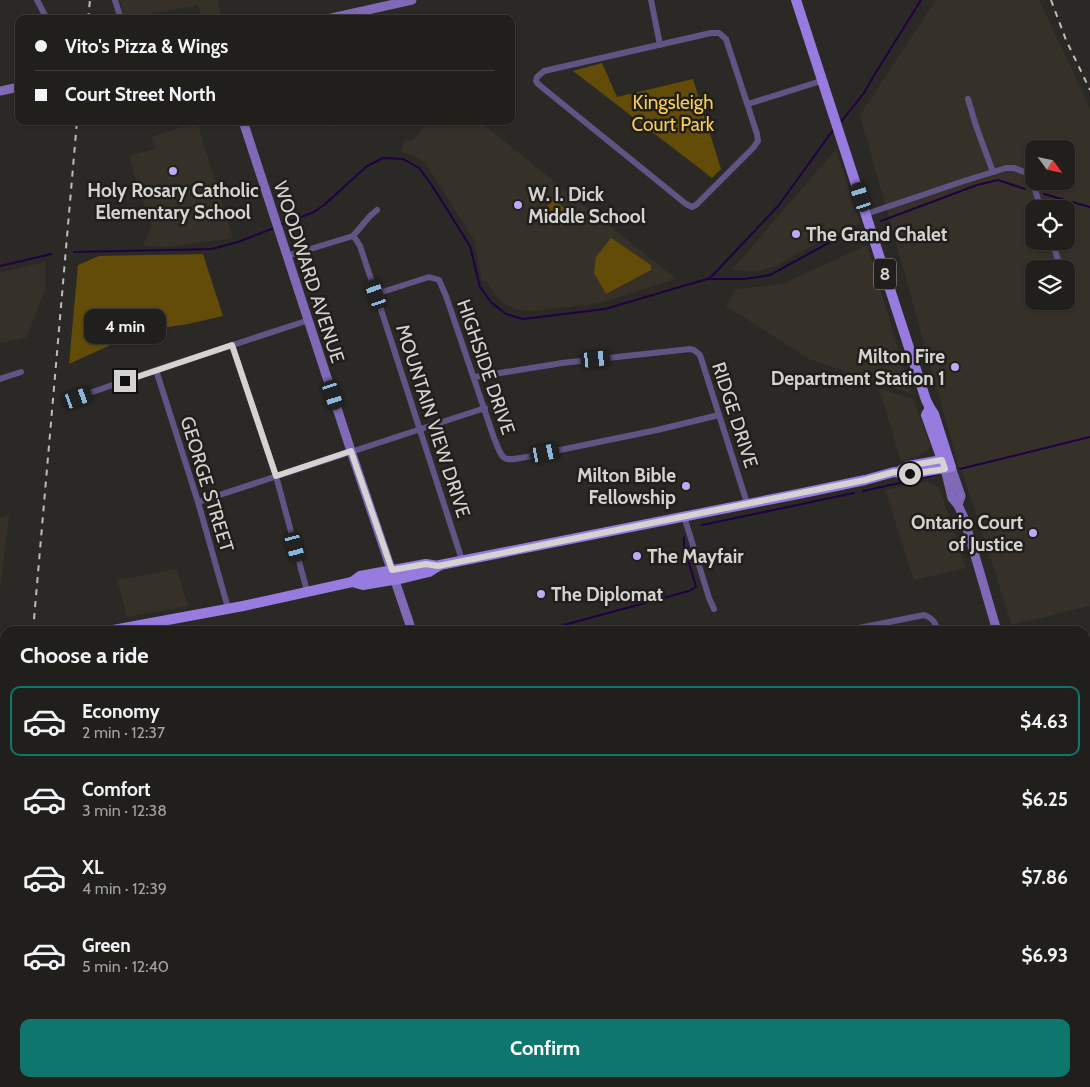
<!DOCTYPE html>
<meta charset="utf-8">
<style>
:root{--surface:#201f1c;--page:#2d2c29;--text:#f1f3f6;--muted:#a2a2a3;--line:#3d3d3b;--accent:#0f766e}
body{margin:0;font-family:Cabin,sans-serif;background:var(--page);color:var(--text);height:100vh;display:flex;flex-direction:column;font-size:19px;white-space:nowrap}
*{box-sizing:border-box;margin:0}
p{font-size:16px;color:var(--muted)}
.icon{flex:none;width:28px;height:28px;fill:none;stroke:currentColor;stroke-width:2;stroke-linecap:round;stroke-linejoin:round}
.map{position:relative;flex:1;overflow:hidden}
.details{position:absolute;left:0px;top:626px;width:1090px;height:461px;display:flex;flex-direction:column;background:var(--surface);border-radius:15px 15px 0 0;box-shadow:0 1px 4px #0004,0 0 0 1px var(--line)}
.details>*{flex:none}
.top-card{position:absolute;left:15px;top:15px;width:500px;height:110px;border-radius:10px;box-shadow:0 1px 4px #0004,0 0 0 1px var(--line);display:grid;align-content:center;height:110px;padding:0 20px;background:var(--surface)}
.needle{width:32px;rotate:123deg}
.controls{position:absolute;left:1025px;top:140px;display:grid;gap:10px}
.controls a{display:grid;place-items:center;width:50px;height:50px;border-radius:10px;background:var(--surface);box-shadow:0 1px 4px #0004,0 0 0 1px var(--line);font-size:25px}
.end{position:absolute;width:22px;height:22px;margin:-11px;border:6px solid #d4d3d1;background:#111;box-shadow:0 0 0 2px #111}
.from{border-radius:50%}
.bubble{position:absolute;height:35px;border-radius:10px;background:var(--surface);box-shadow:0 1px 4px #0004,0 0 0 1px var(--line);font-size:16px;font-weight:700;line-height:35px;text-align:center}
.car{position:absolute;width:15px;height:30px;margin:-15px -8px;border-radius:6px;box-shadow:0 0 4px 1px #0007;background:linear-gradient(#222 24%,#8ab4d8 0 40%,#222 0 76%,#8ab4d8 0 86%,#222 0)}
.top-card b{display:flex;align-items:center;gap:18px;height:48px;font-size:19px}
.top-card b+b{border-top:1px solid var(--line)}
.top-card i{width:12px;height:12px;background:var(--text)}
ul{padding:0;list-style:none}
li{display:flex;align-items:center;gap:15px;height:70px;margin:0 10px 8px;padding:0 10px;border:2px solid transparent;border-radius:10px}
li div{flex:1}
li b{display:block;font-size:19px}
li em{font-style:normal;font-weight:700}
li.selected{border-color:var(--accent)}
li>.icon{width:45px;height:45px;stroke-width:1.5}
h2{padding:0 20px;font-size:22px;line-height:60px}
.action{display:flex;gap:10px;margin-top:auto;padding:10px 20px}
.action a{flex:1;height:58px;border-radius:10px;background:var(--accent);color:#fff;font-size:20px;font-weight:700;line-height:58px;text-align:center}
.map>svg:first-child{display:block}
.built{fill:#353128;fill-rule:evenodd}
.green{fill:#634c08}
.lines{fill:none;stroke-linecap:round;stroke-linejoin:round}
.stream{stroke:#200145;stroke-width:2}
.street{stroke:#605484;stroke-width:6}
.secondary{stroke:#806ab8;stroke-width:9}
.primary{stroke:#987bdf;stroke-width:10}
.rail{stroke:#bebdbb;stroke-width:2;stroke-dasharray:6 6;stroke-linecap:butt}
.route{stroke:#d4d3d1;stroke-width:6}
.poi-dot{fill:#bda9f5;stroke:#211f1b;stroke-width:2}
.labels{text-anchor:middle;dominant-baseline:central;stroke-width:5;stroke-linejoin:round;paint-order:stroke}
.shield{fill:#211f1b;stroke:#9e9d9a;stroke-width:1}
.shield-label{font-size:18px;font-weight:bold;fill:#d4d3d1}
.park-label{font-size:19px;fill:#f8cc56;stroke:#211f1b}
.poi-label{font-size:19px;font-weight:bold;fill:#d4d3d1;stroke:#211f1b;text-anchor:start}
.street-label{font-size:19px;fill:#d4d3d1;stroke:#211f1b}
</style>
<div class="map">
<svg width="1090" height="1087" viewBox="0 0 1090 1087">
<rect width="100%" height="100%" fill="#2a2925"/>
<!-- built -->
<g class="built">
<path d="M120,0h98l3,19h-19l-4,-14 -73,14z"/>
<path d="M936,0h103l51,108v498l-78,19 -50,-154h-2l-100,-356zM1034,149h32v32h-32zM1034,209h32v32h-32zM1034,269h32v32h-32z"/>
<path d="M430,121h49l197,158 -73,23 -25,4 -46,5 -13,-1 -13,-5 -9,-8 -11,-16h-4l-8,-41 -44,-70 -7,-8 -11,-7 -11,-3 4,-12h8z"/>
<path d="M197,122l36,116 -64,9 -26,-1 8,-21 -13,-38 -9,-31 27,-7 -5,-12z"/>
<path d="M836,149l24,74 -43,20 -41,23 -21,6 -23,-2z"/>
<path d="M867,245l45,149 -103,-35 -83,-53 10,-17 46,-5z"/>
<path d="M45,262v27l-18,48 -27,6v-70z"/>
<path d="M879,389l34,10 18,48 -13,9 -17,5z"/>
<path d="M928,481l11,7 27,80 -52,12 -29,-90z"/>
<path d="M9,515l-7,60 -2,15v-72z"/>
<path d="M177,569l11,37 -61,11 -10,-37z"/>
<path d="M198,624l2,7h-41z"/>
<path d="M5,664v115l-5,-14v-100z"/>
<path d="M1090,735v113l-5,-1v-111z"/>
<path d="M211,1083l1,4h-100l-1,-4z"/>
</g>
<!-- green -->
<g class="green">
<path d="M602,63l15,34 76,-18 28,90 -9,9 -139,-107z"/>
<path d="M554,199l17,16 -10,11 -17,-17z"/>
<path d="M611,238l40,27v5l-45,24 -12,-21 2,-16z"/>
<path d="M203,254l20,62 -35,8 -47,7 -72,33 9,-99 21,-9z"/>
</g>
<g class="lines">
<!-- stream -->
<g class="stream">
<path d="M840,123l24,-30 9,-16 48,-77"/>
<path d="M1044,194l46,13"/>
<path d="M881,221l96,-36 21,-5 27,9"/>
<path d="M280,225l34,-13 10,-7 43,-39 16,-8 20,1 16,9 12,16 39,62 10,41 11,15 15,12 17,5 82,-10 102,-30h38l25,-4 75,-41 14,-3"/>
<path d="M74,252l138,-3 26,-7 36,-14"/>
<path d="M0,266l51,-12"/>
<path d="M708,279l5,-4 66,-70 54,-75"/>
<path d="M960,469l130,-32"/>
<path d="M912,480l27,-6"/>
<path d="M863,491l41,-9"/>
<path d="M702,525l152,-32"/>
<path d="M508,631l45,-3 136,-37 7,-4 -12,-41v-9"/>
<path d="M0,666l5,-1"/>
</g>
<!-- street -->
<g class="street">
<path d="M37,0l10,19"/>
<path d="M115,0l6,19"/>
<path d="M651,0l9,45"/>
<path d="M711,33h8l7,6 31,95 1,7 -5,7 -57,57 -4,2 -6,-3 -148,-120 -2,-3 1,-4 7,-6z"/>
<path d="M968,99l8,27 17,46"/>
<path d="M748,104l73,-23"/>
<path d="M330,123l2,-2"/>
<path d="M866,214l98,-33 42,-13h8l13,5 5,7 9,29"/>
<path d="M353,236l4,5 3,5 16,48 86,266"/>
<path d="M1052,241l9,28"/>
<path d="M287,256l66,-20 17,-20 7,-6"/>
<path d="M1066,283l3,10"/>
<path d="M376,294l53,-17 10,3 7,16 48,142c9,22 7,24 32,19l131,-27 62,-15"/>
<path d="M232,345l44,131 31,115"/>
<path d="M156,370l42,132 30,106"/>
<path d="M475,377l87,-14 128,-14 4,1 6,5 47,148"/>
<path d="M0,379l21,-7"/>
<path d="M78,397l78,-27 153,-50"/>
<path d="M198,502l287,-94"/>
<path d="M684,516l25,82 5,11"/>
<path d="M844,631l80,-16c9,3 11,7 14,16"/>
<path d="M1085,857l5,-1"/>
<path d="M257,1082l1,5"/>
<path d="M781,1082l1,5"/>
<path d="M946,1082v5"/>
<path d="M1083,1082l2,5"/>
</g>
<!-- secondary -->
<g class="secondary">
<path d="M327,19l85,-19"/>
<path d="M0,91l19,-4"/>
<path d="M243,121l108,330 61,180"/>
<path d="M951,467l10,29 -3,9"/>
<path d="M945,469l7,29 6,7 6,13 33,113"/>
<path d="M0,865l5,11"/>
<path d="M0,887l5,9"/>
<path d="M1085,900l5,16"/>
<path d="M1085,1036l5,-1"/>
<path d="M80,1082l4,5"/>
<path d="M715,1082l1,5"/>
<path d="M611,1087l23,-5"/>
</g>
<!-- primary -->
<g class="primary">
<path d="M930,408l-4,7 15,42"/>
<path d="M898,472l10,-6 40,-7"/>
<path d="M352,582l8,-6 66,-12 12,2"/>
<path d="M108,631l135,-25 109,-24 11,3 41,-7 25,-6 11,-7 363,-72 62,-13 29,-8 16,2 41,-7 -17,-53 -4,-6 -4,-8 -130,-400"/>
<path d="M0,647l5,-1"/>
<path d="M0,659l5,-1"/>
</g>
<!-- rail -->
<g class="rail">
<path d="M1051,0l15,40 24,50"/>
<path d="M88,19l2,-19"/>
<path d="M33,631l44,-510"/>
<path d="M2,931l3,-32"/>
<path d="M0,1022l5,-59"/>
<path d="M0,1065l5,-46"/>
</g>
</g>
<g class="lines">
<!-- route -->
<path class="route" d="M125,381l107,-36 44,131 75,-25 41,119 34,-6 12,2 427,-86 29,-8h4l10,-6 34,-6 3,9 -35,5"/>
</g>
<!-- markers -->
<g class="poi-dot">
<circle cx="173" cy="171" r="5"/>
<circle cx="518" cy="205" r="5"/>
<circle cx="796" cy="234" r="5"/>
<circle cx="955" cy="367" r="5"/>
<circle cx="686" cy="486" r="5"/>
<circle cx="1033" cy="533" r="5"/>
<circle cx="637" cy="556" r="5"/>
<circle cx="541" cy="594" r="5"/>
</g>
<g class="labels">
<!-- shield labels -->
<rect class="shield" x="874" y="258.5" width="22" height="31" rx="4"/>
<g class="shield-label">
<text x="885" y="274">8</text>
</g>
<!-- park labels -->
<g class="park-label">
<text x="673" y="102">Kingsleigh<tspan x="673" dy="22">Court Park</tspan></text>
</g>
<!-- poi labels -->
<g class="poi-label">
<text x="173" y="190" text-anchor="middle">Holy Rosary Catholic<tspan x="173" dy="22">Elementary School</tspan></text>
<text x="528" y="194">W. I. Dick<tspan x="528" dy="22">Middle School</tspan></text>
<text x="806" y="234">The Grand Chalet</text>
<text x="945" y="356" text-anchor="end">Milton Fire<tspan x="945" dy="22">Department Station 1</tspan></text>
<text x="676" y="475" text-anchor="end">Milton Bible<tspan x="676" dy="22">Fellowship</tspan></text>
<text x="1023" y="522" text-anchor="end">Ontario Court<tspan x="1023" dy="22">of Justice</tspan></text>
<text x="647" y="556">The Mayfair</text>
<text x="551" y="594">The Diplomat</text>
</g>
<!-- street labels -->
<g class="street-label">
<text transform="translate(309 272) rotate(72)">WOODWARD AVENUE</text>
<text transform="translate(486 367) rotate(71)">HIGHSIDE DRIVE</text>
<text transform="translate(735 415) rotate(72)">RIDGE DRIVE</text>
<text transform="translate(433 421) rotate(72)">MOUNTAIN VIEW DRIVE</text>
<text transform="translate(207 484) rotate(73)">GEORGE STREET</text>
</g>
</g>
</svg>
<div class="controls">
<a><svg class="needle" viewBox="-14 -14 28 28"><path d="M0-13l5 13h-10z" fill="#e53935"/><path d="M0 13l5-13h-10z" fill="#a2a2a3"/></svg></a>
<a><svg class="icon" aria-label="locate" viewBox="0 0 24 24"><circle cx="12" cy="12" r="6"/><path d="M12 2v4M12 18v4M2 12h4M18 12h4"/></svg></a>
<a><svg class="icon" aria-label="layers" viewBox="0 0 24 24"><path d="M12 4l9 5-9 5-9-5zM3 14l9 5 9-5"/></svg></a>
</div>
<i class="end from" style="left:910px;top:474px"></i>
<i class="end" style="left:125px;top:381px"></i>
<div class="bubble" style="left:84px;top:309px;width:82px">4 min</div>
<i class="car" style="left:861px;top:197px;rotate:342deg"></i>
<i class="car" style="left:376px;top:294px;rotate:341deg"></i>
<i class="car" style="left:596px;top:359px;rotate:84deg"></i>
<i class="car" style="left:333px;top:395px;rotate:162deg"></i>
<i class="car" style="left:78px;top:398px;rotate:70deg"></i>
<i class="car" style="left:545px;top:453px;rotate:78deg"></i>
<i class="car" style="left:295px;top:547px;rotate:165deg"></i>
<div class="top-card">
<b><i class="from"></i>Vito's Pizza &amp; Wings</b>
<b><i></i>Court Street North</b>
</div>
<section class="details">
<h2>Choose a ride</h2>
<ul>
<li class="selected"><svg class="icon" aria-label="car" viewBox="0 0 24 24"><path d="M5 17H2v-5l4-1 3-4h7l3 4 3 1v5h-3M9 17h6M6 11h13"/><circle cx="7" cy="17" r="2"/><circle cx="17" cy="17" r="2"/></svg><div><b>Economy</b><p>2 min · 12:37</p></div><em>$4.63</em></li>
<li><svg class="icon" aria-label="car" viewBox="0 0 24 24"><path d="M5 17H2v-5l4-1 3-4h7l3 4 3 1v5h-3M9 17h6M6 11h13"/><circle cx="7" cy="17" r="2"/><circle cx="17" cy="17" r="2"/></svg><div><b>Comfort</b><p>3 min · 12:38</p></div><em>$6.25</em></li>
<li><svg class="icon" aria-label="car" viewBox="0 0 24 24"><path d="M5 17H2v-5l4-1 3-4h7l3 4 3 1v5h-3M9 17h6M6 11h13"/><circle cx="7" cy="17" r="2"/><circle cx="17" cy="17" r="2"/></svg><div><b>XL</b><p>4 min · 12:39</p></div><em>$7.86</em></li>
<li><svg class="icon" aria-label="car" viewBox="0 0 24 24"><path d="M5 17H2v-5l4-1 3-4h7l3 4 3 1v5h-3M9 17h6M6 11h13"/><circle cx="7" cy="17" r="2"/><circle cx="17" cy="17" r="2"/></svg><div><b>Green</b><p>5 min · 12:40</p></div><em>$6.93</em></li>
</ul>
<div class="action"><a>Confirm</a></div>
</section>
</div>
